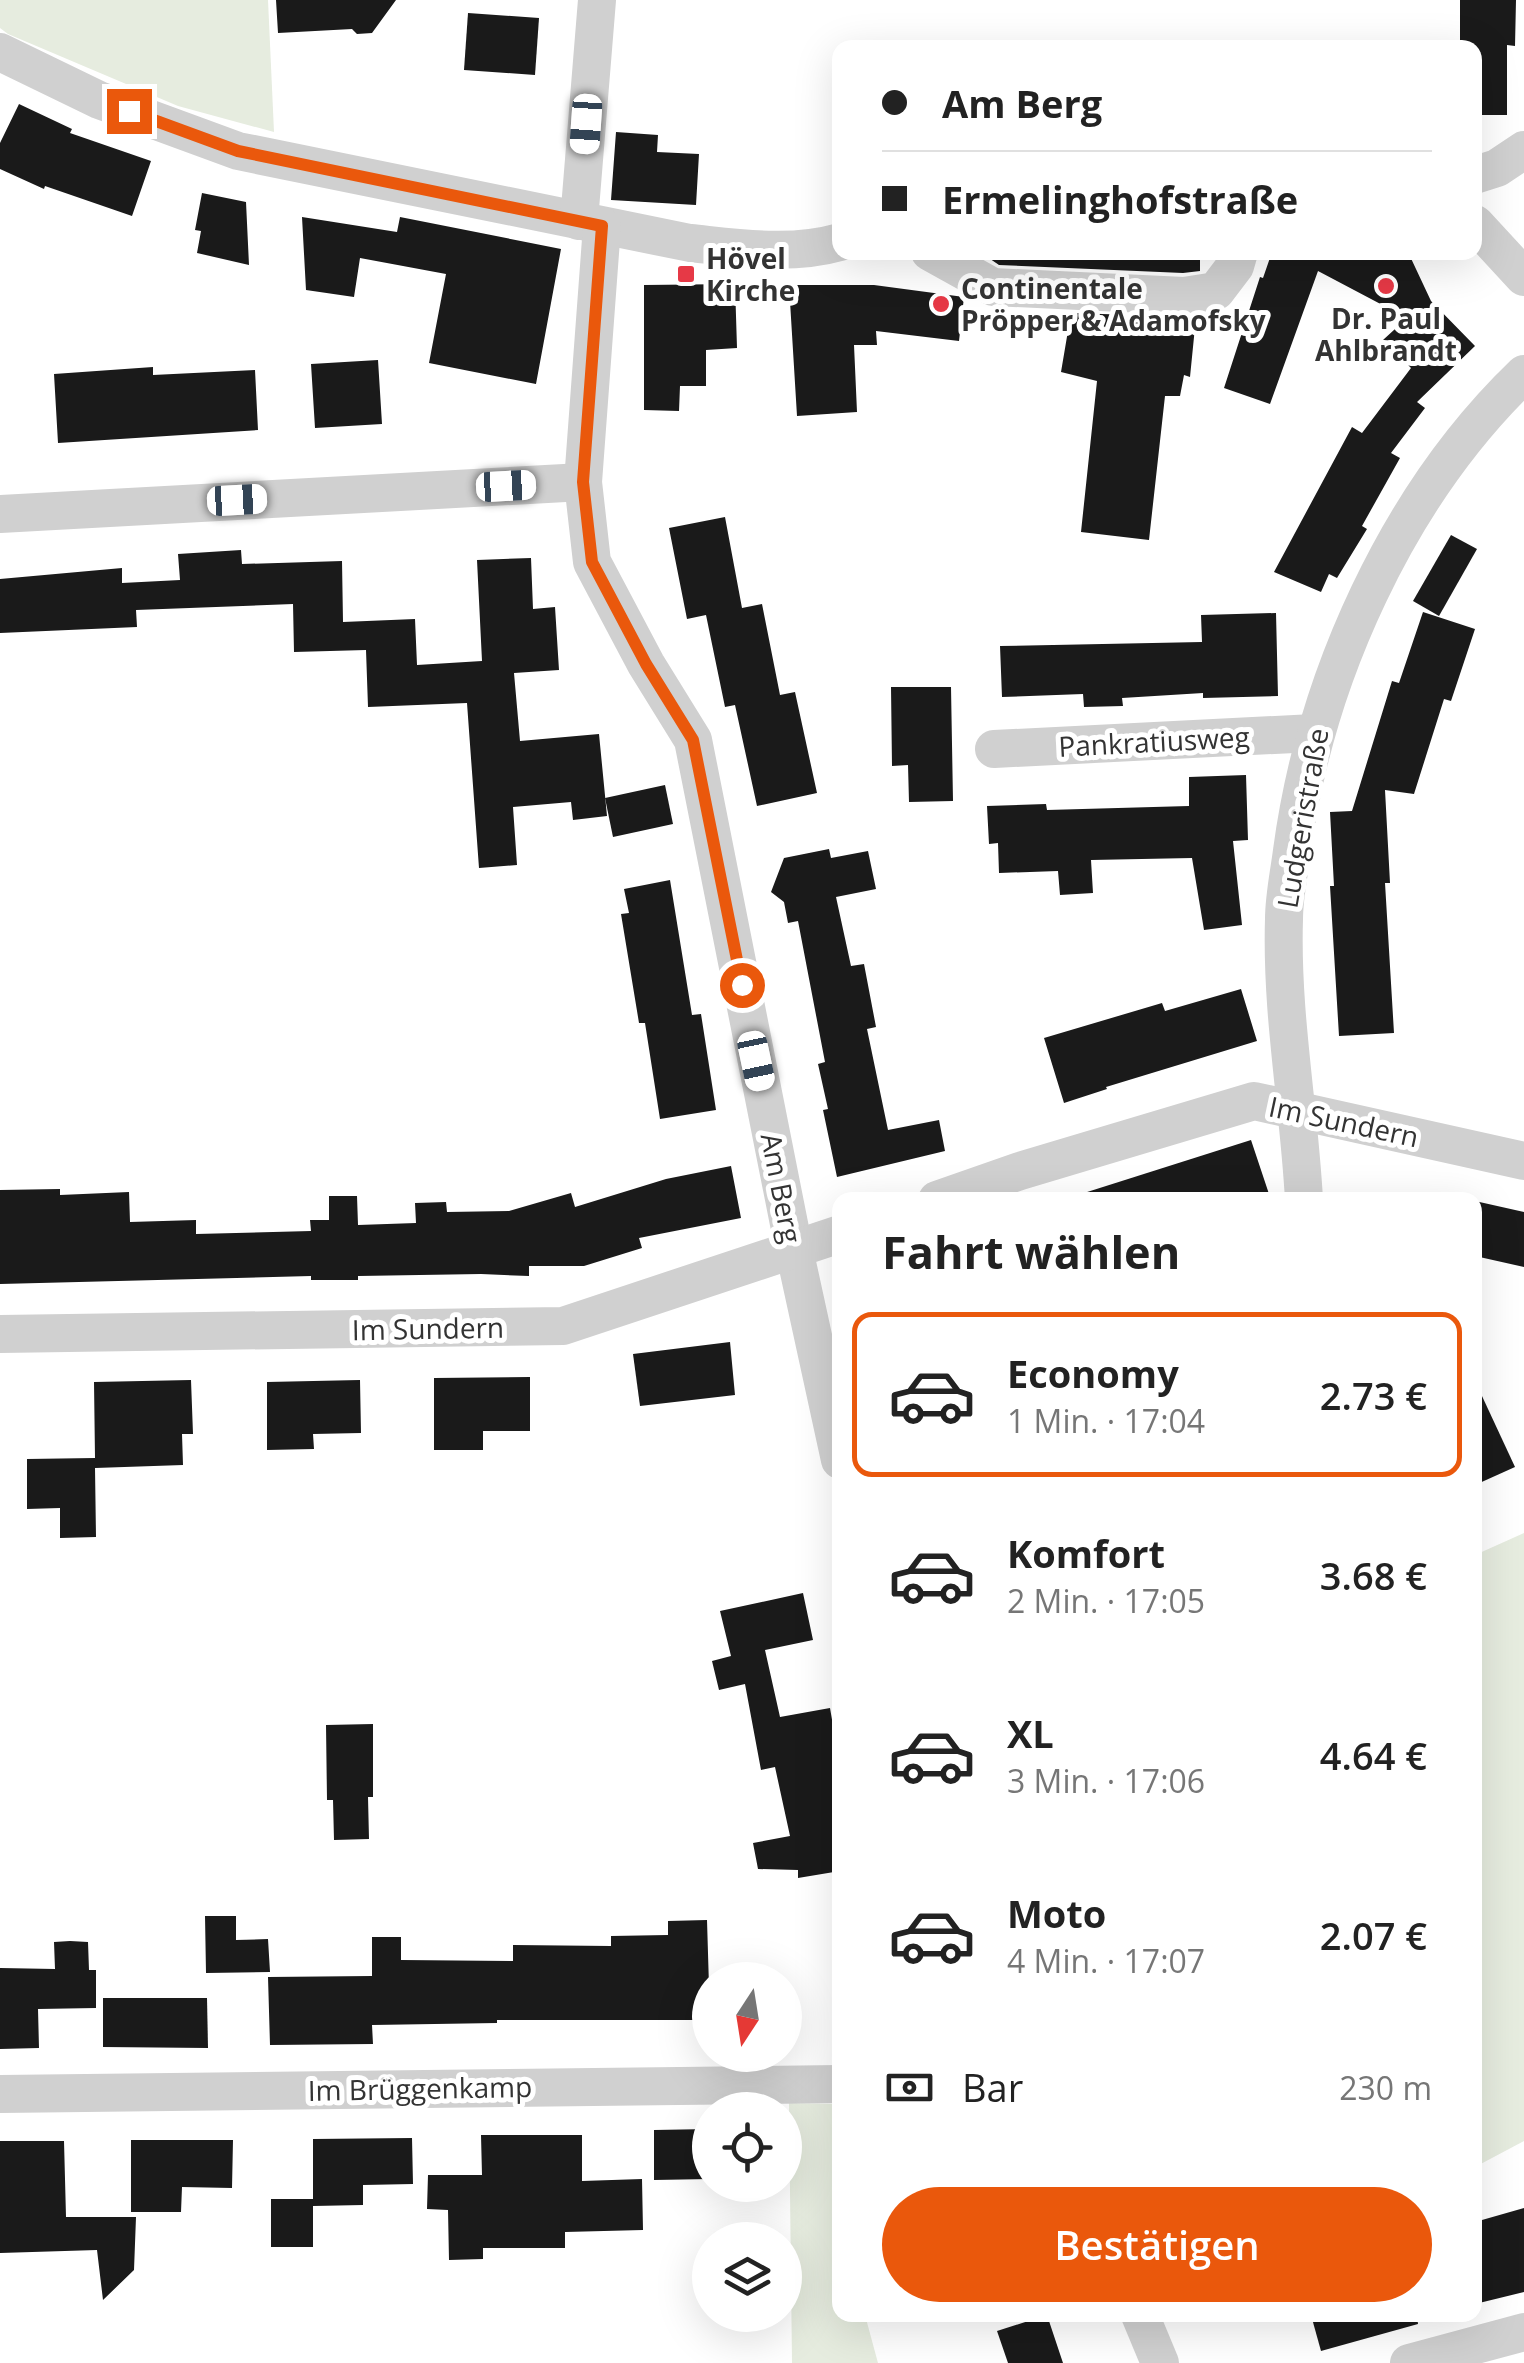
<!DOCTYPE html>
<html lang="de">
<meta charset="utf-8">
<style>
:root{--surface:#fff;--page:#f2f2f2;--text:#222;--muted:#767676;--line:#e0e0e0;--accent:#ea580c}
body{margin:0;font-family:"Open Sans",sans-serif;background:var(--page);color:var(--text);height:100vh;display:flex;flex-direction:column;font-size:38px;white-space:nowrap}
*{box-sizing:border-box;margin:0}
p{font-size:32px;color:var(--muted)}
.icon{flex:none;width:55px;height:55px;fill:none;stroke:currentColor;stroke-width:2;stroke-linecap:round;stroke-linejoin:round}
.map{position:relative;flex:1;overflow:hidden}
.side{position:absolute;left:832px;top:1192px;width:650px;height:1130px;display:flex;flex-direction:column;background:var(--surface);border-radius:20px;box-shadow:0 10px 40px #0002}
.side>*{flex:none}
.guide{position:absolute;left:832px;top:40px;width:650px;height:220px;border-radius:20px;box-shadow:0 10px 40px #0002;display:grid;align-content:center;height:220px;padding:0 50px;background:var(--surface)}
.needle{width:65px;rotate:192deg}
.controls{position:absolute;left:692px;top:1962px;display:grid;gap:20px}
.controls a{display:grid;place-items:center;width:110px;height:110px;border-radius:50%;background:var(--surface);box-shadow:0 10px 40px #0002;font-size:50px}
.end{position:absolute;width:45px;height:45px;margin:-22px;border:12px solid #ea580c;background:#fff;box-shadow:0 0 0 5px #fff}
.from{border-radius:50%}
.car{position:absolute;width:30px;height:60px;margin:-30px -15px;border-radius:12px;box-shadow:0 0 8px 2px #0007;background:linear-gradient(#fff 24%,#345 0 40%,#fff 0 76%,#345 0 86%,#fff 0)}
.guide b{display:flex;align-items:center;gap:35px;height:95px;font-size:38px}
.guide b+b{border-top:2px solid var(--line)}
.guide i{width:25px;height:25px;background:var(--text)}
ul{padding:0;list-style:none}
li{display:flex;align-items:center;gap:30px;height:165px;margin:0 20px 15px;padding:0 30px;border:5px solid transparent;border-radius:20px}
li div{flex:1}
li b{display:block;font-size:38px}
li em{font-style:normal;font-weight:600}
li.on{border-color:var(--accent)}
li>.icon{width:90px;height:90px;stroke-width:1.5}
h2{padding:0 50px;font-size:45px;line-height:120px}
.pay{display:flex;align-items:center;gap:25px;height:110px;padding:0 50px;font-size:38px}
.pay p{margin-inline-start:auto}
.cta{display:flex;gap:20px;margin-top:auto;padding:20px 50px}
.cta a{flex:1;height:115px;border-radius:60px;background:var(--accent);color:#fff;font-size:40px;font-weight:600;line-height:115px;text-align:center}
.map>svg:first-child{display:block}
.green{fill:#e6ecdf}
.building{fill:#1a1a1a}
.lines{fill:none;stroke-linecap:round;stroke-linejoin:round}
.minor{stroke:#d0d0d0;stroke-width:38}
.route{stroke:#ea580c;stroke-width:12}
.poi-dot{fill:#e63946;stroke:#fff;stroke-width:4}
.labels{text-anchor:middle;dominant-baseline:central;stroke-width:10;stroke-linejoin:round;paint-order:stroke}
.poi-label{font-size:28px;font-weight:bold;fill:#333;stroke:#fff;text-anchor:start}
.street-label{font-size:28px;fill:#333;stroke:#fff}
</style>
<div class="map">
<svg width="1524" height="2363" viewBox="0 0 1524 2363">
<rect width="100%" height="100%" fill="#fff"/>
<!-- green -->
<g class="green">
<path d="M0,0h268l6,132 -96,-26 -170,-72 -8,-6z"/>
<path d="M1524,1533v608l-49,26v-612z"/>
<path d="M789,2103l51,1v211h25l13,48h-86z"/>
</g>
<!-- building -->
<g class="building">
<path d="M276,0h120l-24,33 -15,1 -5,-5 -74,4z"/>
<path d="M1460,0h56l-1,46 -8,-1v70h-32v-70h-15z"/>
<path d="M468,13l71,5 -4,57 -71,-5z"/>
<path d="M19,104l53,25 -2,4 81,28 -19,55 -87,-30 -1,3 -44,-20v-26z"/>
<path d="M616,132l42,3 -1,17 42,2 -3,51 -85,-5z"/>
<path d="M202,193l44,9 3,63 -52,-12 4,-22 -6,-1z"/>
<path d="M302,217l95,15 3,-15 161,32 -25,135 -107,-21 17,-89 -86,-16 -6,39 -48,-7z"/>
<path d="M980,252h209v7l11,1v11l-17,2 -184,-8z"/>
<path d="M1272,252h136l23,49 44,45 -58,56 8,6 -34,45 9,5 -38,68 5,3 -30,49 -8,-4 -8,18 -47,-20 78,-145 10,6 49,-65 -28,-28 24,-22 -89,-47 -48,133 -46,-16 36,-111 3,1z"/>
<path d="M735,284l2,64 -31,2v36h-26l-1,25 -35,-1v-125z"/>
<path d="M789,285h85l90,12 -5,44 -83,-10 1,14h-23l3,67 -60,4z"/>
<path d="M1071,313l125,4 -6,60 -6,-2 -4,21h-15l-16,144 -68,-8 16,-151 -36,-9z"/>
<path d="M378,360l4,64 -67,4 -4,-64z"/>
<path d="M153,367v8l102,-5 3,60 -200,13 -4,-69z"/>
<path d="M725,517l17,91 20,-4 18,91 15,-3 22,101 -60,13 -22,-101 -10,2 -19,-92 -19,4 -18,-91z"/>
<path d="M1451,535l26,14 -38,67 -26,-15z"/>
<path d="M241,550l1,14 100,-3 1,61 72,-3 2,46 65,-4 -5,-101 54,-2 2,51 22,-2 4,63 -45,3 6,68 79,-7 8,82 -34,4 -2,-18 -58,5 4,58 -38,3 -12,-165 -99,4 -2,-57 -72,2 -1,-48 -157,6 1,17 -137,6v-54l122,-11v15l58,-3 -2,-26z"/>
<path d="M1423,612l52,17 -24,72 -7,-2 -30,95 -29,-4 5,93h-5l9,150 -55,3 -9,-150h4l-4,-74 22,-1 40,-130 7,2z"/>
<path d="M1276,613l2,83 -75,2v-5l-81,5 1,8 -39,1 -1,-13 -81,3 -2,-51 202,-4 -1,-27z"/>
<path d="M891,687h60l2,114 -44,1 -1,-37 -16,1z"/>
<path d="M1246,775l2,65 -15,1 9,84 -38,5 -12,-72 -101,2 2,33 -33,2 -2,-24 -59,2 -1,-30 -9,1 -2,-38 59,-2 1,6 142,-4v-29z"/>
<path d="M665,785l8,39 -60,13 -8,-39z"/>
<path d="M829,849l2,9 37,-7 8,38 -40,8 15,69 13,-2 12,63 -9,2 21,101 51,-10 6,31 -108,26 -14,-67 5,-1 -10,-45 7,-2 -27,-141 -10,2 -4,-21 -13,-10 13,-34z"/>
<path d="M670,880l22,135 9,-1 15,96 -56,9 -15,-96h-6l-18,-109 8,-1 -5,-24z"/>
<path d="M1241,989l16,52 -151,46 1,2 -43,14 -20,-65 118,-35 3,8z"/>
<path d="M1251,1140l20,60h-186l-1,-7z"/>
<path d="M731,1166l10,52 -102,20 3,10 -58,18h-55v10l-48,-2 -123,2v4h-47v-4l-311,8v-94l60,-1v6l69,-3 1,30 66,-2v14l115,-3 -1,-11h19v-24h28l1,29 58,-2 -1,-20 31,-1 1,10 62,-1 62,-18 4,14 91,-28z"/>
<path d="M1475,1201l49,11v55l-49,-11z"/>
<path d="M730,1342l5,53 -95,11 -7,-52z"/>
<path d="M530,1377v54h-47v19h-49v-72z"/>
<path d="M191,1380l2,54h-11l1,31 -88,3 1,69 -36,1v-30l-33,1v-50l68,-1 -1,-76z"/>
<path d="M360,1380l1,53 -48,1 1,15 -47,1v-68z"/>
<path d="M1475,1381l40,86 -40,18z"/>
<path d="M803,1593l10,47 -48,10 15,67 50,-9 10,58v105l-42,7v-8l-40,-1 -5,-26 37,-7 -15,-69 -14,3 -16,-86 -26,6 -7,-29 19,-5 -11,-45z"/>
<path d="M373,1724v73h-5l1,42 -35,1 -1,-40h-6l-1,-75z"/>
<path d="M205,1916h31v24l32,-1 2,33 -64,1z"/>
<path d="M707,1920l3,100h-213v3l-125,2 1,19 -103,1 -2,-68 104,-1v-39h29v23l112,1v-16l98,1v-10l57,-1v-14z"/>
<path d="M70,1941l18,1 1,28h7v38l-58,1 1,39 -39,1v-81l55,1 -1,-27z"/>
<path d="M103,1998h104l1,50 -105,-1z"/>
<path d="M710,2129v50l-56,1v-50z"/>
<path d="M481,2135h101v46l60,-2 1,51 -78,2v16h-82v11l-34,1 -1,-50 -21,-1 1,-34h54z"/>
<path d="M412,2138l1,46 -50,1v20l-50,1v-67z"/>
<path d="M131,2140h102l-1,48 -50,-1 -1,25h-50z"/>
<path d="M0,2141h64l2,76h70l-2,53 -31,30 -6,-50 -97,3z"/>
<rect x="271" y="2199" width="42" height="48"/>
<path d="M1524,2208v84l-49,12v-82z"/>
<path d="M1047,2315l16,48h-55l-11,-32z"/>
<path d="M1311,2315h106l1,9 -97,27z"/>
</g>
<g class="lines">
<!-- minor -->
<g class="minor">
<path d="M0,52l99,48 139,51 452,92c50,5 101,13 150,-1"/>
<path d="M1475,175l22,-7 27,-18"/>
<path d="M579,221l18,-221"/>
<path d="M1475,224l49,53"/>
<path d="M602,226l-19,256 9,80 54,102 47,76 101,509 46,211"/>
<path d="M930,252l63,35 191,9 32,-5 19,-25 4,-14"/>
<path d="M0,514l583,-32"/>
<path d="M994,749l320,-16"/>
<path d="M937,1200l83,-29 234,-70 270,60"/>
<path d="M1304,1200c-5,-94 -23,-186 -20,-281 0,-22 5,-45 8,-68 23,-172 105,-355 232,-477"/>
<path d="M0,1334l563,-8 277,-92"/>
<path d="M0,2094l840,-10"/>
<path d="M1140,2315l20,48"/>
<path d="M1409,2363l115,-31"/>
</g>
</g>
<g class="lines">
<!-- route -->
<path class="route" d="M129,111l109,40 364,75 -19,256 9,80 54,102 47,76 49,245"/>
</g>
<!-- markers -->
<g class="poi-dot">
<rect x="676" y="264" width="20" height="20" rx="5"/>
<circle cx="1386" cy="286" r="10"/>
<circle cx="941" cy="304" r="10"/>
</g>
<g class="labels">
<!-- poi labels -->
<g class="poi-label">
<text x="706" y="258">Hövel<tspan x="706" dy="32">Kirche</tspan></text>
<text x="961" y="288">Continentale<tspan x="961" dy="32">Pröpper &amp; Adamofsky</tspan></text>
<text x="1386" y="318" text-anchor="middle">Dr. Paul<tspan x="1386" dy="32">Ahlbrandt</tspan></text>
</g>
<!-- street labels -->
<g class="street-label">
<text transform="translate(1154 741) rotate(-3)">Pankratiusweg</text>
<text transform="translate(1302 818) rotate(-80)">Ludgeristraße</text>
<text transform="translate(1344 1121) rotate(12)">Im Sundern</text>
<text transform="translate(782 1188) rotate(79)">Am Berg</text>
<text transform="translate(428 1328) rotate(-1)">Im Sundern</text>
<text transform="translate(420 2088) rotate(-1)">Im Brüggenkamp</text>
</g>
</g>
</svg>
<div class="controls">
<a><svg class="needle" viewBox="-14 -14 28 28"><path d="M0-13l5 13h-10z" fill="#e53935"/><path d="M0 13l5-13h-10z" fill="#767676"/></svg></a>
<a><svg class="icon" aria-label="locate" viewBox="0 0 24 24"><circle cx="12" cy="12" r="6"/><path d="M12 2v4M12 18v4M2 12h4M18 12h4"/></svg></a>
<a><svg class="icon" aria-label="layers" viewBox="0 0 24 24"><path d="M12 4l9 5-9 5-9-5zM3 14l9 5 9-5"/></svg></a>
</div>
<i class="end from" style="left:742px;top:985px"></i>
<i class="end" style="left:129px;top:111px"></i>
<i class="car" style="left:586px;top:124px;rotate:184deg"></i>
<i class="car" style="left:506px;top:486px;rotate:87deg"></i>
<i class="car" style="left:237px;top:500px;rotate:87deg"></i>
<i class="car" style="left:756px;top:1061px;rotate:168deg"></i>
<div class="guide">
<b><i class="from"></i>Am Berg</b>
<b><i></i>Ermelinghofstraße</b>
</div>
<section class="side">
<h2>Fahrt wählen</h2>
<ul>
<li class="on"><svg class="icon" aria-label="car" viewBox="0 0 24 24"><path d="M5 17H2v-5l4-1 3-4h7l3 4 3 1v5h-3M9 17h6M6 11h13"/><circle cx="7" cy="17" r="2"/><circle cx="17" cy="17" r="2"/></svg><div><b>Economy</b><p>1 Min. · 17:04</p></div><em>2.73 €</em></li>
<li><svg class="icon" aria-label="car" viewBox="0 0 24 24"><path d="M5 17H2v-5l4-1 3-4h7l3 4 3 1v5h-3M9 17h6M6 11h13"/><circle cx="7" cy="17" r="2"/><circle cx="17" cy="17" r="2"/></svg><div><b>Komfort</b><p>2 Min. · 17:05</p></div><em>3.68 €</em></li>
<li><svg class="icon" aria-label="car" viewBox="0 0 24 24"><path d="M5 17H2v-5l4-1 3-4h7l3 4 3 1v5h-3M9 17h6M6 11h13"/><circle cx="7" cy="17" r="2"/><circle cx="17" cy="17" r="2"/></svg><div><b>XL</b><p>3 Min. · 17:06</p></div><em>4.64 €</em></li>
<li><svg class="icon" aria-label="car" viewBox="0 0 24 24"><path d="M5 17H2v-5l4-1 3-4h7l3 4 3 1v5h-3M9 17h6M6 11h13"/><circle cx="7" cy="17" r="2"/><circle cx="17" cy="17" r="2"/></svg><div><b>Moto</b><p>4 Min. · 17:07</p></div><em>2.07 €</em></li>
</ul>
<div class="pay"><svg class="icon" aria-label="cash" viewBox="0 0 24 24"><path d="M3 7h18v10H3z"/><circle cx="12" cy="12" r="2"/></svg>Bar<p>230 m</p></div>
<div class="cta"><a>Bestätigen</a></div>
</section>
</div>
